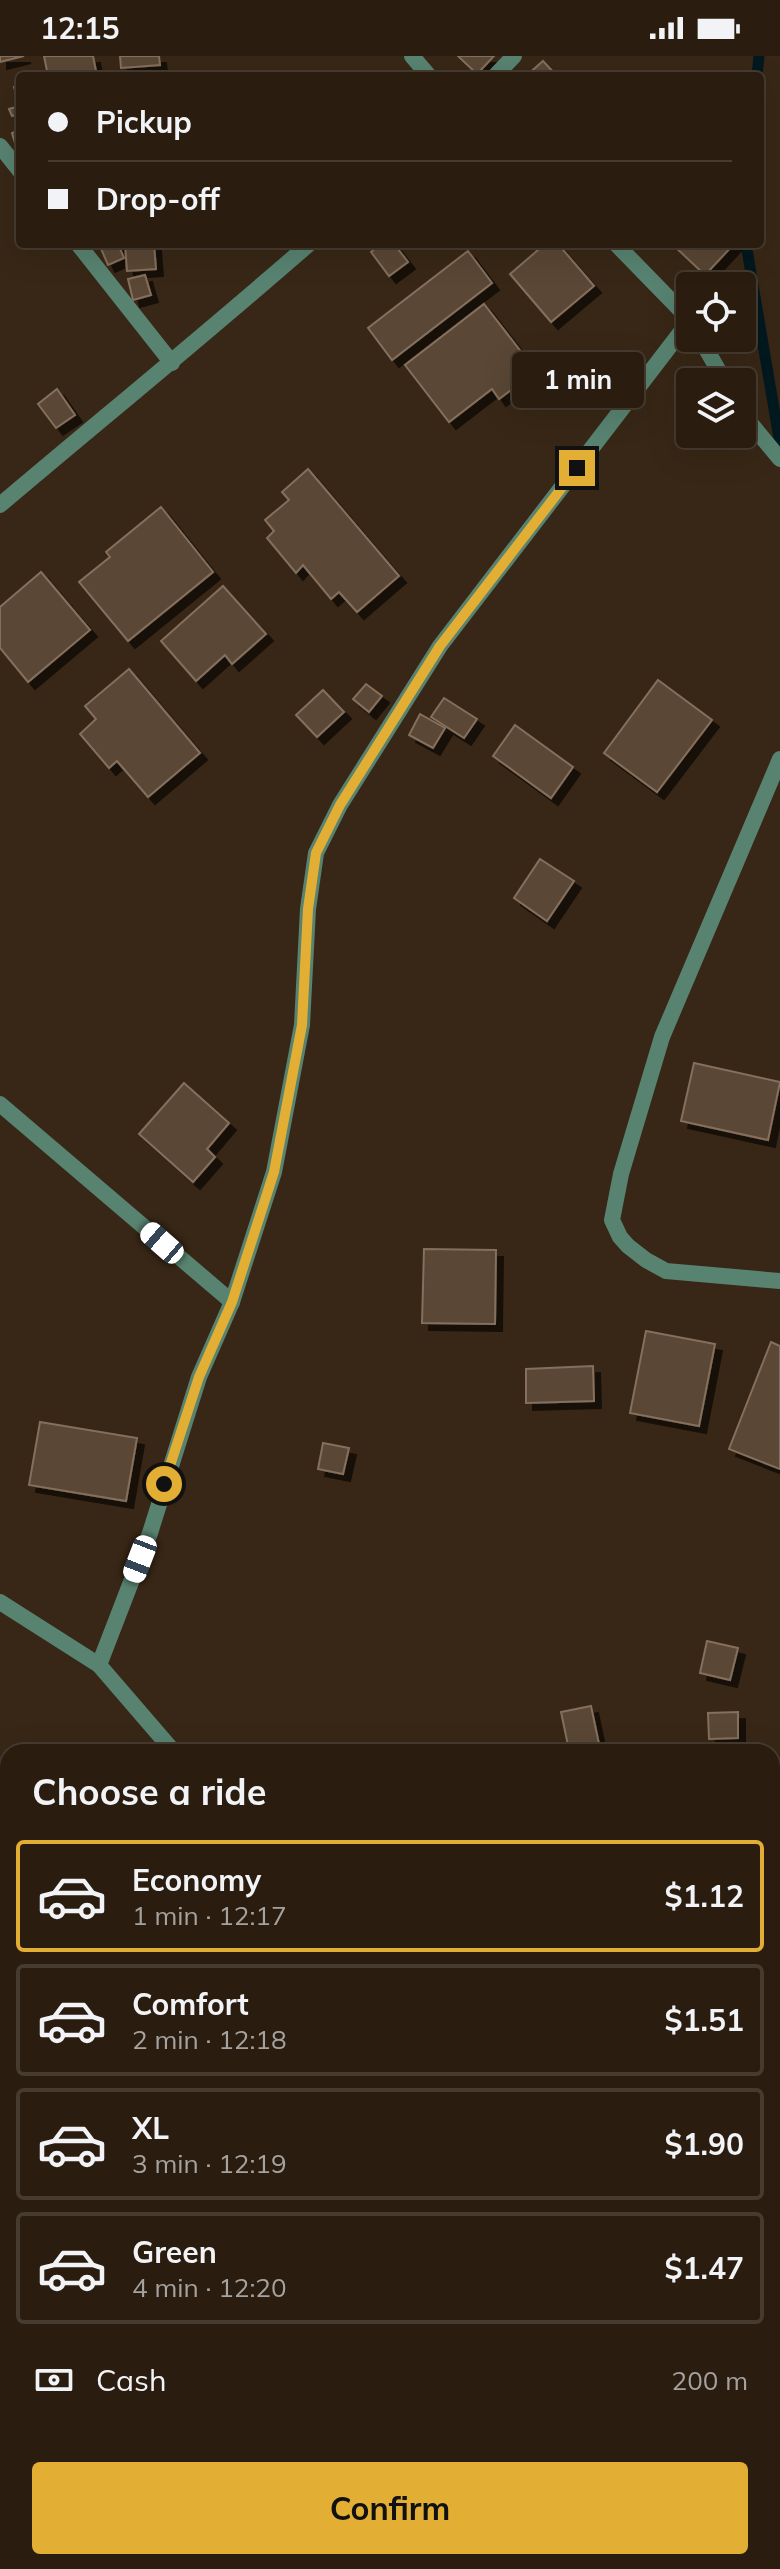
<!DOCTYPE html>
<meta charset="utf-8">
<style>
:root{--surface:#2a1d10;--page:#362a1e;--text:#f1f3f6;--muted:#a5a29f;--line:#463b30;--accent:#e2af34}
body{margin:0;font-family:Mulish,sans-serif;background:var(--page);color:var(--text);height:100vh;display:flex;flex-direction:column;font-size:30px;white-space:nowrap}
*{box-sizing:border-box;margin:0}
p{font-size:26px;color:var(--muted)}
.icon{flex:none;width:44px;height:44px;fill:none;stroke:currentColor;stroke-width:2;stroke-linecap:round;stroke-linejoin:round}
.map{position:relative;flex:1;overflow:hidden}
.panel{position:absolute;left:0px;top:1688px;width:780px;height:826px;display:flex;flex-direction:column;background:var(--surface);border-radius:24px 24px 0 0;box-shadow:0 8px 32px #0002,0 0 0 2px var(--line)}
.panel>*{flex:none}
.top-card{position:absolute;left:16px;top:16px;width:748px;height:176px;border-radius:8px;box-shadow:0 8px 32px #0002,0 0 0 2px var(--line);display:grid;align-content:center;height:176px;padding:0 32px;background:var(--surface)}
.controls{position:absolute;left:676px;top:216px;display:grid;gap:16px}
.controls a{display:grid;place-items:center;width:80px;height:80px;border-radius:8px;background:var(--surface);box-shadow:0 8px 32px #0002,0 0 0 2px var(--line);font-size:40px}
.end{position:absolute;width:36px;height:36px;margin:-18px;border:10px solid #e2af34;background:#111;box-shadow:0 0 0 4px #111}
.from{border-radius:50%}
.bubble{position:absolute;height:56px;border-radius:8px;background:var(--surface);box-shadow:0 8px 32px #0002,0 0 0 2px var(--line);font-size:26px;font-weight:700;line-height:56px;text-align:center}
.car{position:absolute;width:24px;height:48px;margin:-24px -12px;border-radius:10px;box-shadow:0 0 6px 2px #0007;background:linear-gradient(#fff 24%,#345 0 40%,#fff 0 76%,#345 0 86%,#fff 0)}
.top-card b{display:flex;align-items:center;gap:28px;height:76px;font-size:30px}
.top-card b+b{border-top:2px solid var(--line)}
.top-card i{width:20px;height:20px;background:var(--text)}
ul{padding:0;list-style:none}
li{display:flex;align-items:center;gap:24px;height:112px;margin:0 16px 12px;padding:0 16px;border:4px solid var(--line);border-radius:8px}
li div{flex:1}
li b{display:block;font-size:30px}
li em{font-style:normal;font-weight:700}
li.selected{border-color:var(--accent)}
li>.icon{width:72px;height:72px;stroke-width:1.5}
h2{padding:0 32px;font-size:36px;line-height:96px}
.pay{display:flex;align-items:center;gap:20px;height:88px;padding:0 32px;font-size:30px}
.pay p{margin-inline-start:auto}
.cta{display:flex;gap:16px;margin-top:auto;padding:16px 32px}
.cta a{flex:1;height:92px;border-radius:8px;background:var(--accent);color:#111;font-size:32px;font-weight:700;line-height:92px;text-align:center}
.status{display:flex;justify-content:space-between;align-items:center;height:56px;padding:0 40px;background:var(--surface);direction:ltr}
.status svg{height:22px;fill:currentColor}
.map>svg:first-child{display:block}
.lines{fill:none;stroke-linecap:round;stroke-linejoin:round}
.stream{stroke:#00191f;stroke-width:11}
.building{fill:#5a4635;stroke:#846f5c;stroke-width:2;filter:url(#shadow)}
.minor{stroke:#588371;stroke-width:16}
.route{stroke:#e2af34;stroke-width:10}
</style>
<div class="status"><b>12:15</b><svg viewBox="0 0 49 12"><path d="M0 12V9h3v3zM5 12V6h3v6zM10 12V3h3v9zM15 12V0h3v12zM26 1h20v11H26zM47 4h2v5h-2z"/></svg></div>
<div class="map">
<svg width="780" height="2513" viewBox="0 0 780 2513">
<defs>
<filter id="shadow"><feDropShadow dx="7" dy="7" stdDeviation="0" flood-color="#0009"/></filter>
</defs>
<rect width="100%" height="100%" fill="#382716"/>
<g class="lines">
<!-- stream -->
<g class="stream">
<path d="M757,20l2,-20"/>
<path d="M746,188l34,200"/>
<path d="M772,1840l8,-36"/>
<path d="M712,2506l2,7"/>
</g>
</g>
<!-- building -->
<g class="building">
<path d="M0,0h24l-24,6z"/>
<path d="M44,0h49l4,20h-49z"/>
<path d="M120,0h39l1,9 -39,3z"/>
<path d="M458,0h36l-17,18z"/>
<path d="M543,5l14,15h-31z"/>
<path d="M20,29v22l-6,-20z"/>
<path d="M20,50v8l-8,2 -3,-7z"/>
<path d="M20,74v30l-8,-27z"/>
<path d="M99,188h19l6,14 -16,7z"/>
<path d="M125,188h29l2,25 -29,2z"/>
<path d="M381,188h13l14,18 -19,14 -18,-24z"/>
<path d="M545,188h13l36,42 -43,36 -41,-48z"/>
<path d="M672,188h62l-29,31z"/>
<path d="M468,195l24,32 -100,77 -24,-32z"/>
<path d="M729,216l3,14h-39l-1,-5z"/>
<path d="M145,219l6,20 -18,5 -5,-21z"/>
<path d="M484,248l52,67 -37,28 -7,-10 -43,33 -44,-57z"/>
<path d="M57,333l18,26 -19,13 -18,-24z"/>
<path d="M308,413l91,107 -42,36 -18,-20 -8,7 -28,-34 -7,8 -29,-35 7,-7 -9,-11 24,-20 -7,-8z"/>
<path d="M161,451l52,65 -85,69 -49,-59 31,-25 -4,-5z"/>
<path d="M41,516l49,58 -62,52 -28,-34v-41z"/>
<path d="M223,530l43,48 -34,30 -7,-9 -29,26 -35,-40z"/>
<path d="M129,613l71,84 -52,44 -31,-36 -8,7 -29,-34 16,-15 -11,-13z"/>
<path d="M658,624l54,40 -55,72 -53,-39z"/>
<path d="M366,628l16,12 -13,16 -16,-13z"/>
<path d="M323,634l21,22 -27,25 -21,-22z"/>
<path d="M444,642l33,21 -13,19 -33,-21z"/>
<path d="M420,658l25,14 -12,20 -24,-13z"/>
<path d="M515,669l58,42 -22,31 -58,-42z"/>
<path d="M540,803l34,22 -27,40 -33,-23z"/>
<path d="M694,1007l86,19 -12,58 -87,-19z"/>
<path d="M184,1027l45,40 -22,26 8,8 -22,25 -54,-48z"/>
<path d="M424,1193l72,1 -1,74 -73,-1z"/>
<path d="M646,1275l69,13 -16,82 -69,-13z"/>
<path d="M771,1286l9,4v123l-51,-20z"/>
<path d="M593,1310l1,35 -68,2v-34z"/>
<path d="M40,1366l97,16 -11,63 -97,-16z"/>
<path d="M323,1387l26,5 -6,26 -25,-5z"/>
<path d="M707,1585l31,7 -8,32 -30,-7z"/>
<path d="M591,1650l8,38 -30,6 -8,-38z"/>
<path d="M738,1656v26l-29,1 -1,-26z"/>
</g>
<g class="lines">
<!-- minor -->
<g class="minor">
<path d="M412,0l17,20"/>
<path d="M495,20l19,-20"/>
<path d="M0,90l20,25"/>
<path d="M78,188l94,119"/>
<path d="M616,188l74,76"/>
<path d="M700,282l25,44"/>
<path d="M742,357l38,46"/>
<path d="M0,449c103,-87 207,-172 309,-261"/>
<path d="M780,703l-118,278 -41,137 -9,46 8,17 8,9 18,14 20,11 114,10"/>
<path d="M0,1048l232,198"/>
<path d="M0,1546l99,63 75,87"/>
<path d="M99,1609l51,-132 49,-156 33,-75 42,-130 28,-147 6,-116 8,-56 24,-48 100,-159 250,-326"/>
<path d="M0,2092l8,7"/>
<path d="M772,2101l8,-8"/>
<path d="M0,2116l8,-8"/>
<path d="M379,2513l6,-7"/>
</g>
</g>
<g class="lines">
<!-- route -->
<path class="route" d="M164,1428l35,-107 33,-75 42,-130 28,-147 6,-116 8,-56 24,-48 100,-159 137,-178"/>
</g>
</svg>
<div class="controls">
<a><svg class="icon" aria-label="locate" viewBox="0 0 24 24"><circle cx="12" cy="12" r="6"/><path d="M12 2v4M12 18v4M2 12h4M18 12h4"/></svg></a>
<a><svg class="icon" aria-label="layers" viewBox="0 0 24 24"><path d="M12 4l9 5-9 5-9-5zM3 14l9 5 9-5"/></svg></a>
</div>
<i class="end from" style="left:164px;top:1428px"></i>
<i class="end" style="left:577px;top:412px"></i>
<div class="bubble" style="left:512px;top:296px;width:132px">1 min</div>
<i class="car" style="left:162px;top:1187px;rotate:311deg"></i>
<i class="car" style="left:140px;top:1503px;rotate:201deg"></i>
<div class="top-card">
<b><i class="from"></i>Pickup</b>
<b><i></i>Drop-off</b>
</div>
<section class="panel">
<h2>Choose a ride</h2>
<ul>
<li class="selected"><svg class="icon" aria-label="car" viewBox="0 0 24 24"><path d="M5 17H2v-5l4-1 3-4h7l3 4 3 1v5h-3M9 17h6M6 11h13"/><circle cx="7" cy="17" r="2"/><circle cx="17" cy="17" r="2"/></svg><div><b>Economy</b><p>1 min · 12:17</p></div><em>$1.12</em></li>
<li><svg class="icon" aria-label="car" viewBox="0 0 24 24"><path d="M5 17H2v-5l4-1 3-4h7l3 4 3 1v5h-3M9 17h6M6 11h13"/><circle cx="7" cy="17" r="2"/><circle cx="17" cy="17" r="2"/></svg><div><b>Comfort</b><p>2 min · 12:18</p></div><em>$1.51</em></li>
<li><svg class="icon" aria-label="car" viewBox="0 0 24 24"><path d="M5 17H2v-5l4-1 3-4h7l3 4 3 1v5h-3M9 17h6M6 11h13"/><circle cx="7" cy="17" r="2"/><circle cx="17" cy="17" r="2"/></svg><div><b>XL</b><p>3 min · 12:19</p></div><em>$1.90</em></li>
<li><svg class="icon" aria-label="car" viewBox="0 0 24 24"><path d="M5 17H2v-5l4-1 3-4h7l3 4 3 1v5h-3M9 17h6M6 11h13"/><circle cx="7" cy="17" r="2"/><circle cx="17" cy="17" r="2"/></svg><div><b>Green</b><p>4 min · 12:20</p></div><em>$1.47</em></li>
</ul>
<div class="pay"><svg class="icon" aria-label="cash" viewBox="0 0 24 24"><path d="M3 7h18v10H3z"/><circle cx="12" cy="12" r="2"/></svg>Cash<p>200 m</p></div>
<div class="cta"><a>Confirm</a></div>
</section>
</div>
